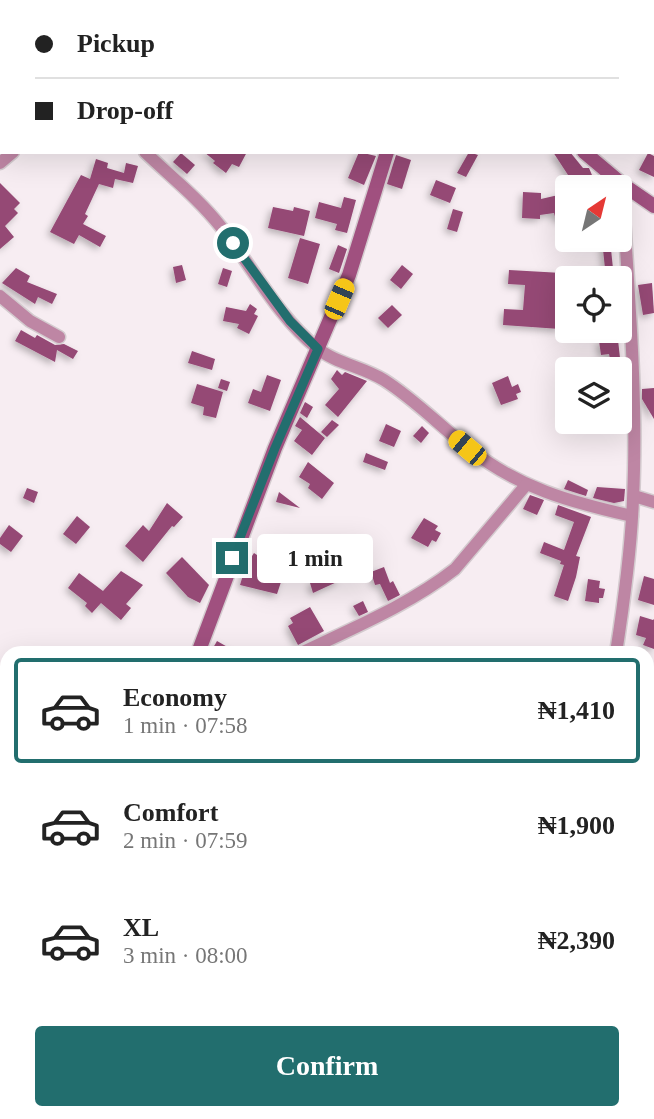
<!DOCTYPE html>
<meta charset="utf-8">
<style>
:root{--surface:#fff;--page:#f6f6f6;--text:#222;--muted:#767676;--line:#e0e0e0;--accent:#226e6e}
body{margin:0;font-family:"Times New Roman",serif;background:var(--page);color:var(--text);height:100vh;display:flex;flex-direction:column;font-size:26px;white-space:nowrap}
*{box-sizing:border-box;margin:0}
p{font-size:23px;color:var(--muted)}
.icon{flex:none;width:38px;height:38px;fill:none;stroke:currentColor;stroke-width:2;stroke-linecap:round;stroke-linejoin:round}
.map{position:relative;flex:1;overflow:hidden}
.sheet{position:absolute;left:0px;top:646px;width:654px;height:474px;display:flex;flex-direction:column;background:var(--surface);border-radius:21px 21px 0 0;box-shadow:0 7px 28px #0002}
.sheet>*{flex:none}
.top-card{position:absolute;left:0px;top:0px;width:654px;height:154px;box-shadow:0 7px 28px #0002;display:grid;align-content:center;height:154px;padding:0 35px;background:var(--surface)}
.needle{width:46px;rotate:35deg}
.tools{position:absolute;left:555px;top:175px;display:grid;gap:14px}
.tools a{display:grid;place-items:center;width:77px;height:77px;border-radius:7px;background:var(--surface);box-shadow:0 7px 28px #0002;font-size:35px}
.end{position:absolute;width:32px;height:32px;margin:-16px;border:9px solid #226e6e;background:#fff;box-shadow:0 0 0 4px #fff}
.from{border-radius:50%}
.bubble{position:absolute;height:49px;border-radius:7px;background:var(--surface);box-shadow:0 7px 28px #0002;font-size:23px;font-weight:800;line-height:49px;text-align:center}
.car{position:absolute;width:21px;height:42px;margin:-21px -10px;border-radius:9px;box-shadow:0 0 5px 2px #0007;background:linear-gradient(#f5c518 24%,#345 0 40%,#f5c518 0 76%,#345 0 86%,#f5c518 0)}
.top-card b{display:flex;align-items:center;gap:24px;height:66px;font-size:26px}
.top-card b+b{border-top:2px solid var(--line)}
.top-card i{width:18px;height:18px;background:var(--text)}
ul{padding:12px 0 0;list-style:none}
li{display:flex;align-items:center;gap:21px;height:105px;margin:0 14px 10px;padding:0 21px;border:4px solid transparent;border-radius:7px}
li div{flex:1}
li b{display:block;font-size:26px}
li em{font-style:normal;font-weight:800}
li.active{border-color:var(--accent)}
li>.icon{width:63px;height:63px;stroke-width:1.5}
.action{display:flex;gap:14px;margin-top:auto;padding:14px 35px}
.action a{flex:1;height:80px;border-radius:7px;background:var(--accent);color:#fff;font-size:28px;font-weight:800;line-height:80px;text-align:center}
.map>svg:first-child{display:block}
.building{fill:#954875;filter:url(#shadow)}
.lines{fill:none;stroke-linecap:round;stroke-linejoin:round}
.street-casing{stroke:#d4cbcf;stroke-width:15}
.secondary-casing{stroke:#d4cbcf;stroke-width:17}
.street{stroke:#be86a4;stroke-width:12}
.secondary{stroke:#a0507f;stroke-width:14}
.route{stroke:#226e6e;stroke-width:9}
</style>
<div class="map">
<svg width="654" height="1119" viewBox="0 0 654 1119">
<defs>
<filter id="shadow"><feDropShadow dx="-3" dy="3" stdDeviation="3.5" flood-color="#0004"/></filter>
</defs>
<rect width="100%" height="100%" fill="#f7edf2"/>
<!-- building -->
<g class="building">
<path d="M204,152h43l-8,15 -7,-3 -6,9 -13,-10 2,-2z"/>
<path d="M359,152l17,4 -12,29 -16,-7z"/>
<path d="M469,152l9,3 -12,22 -9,-4z"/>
<path d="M553,152h17l13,16h6l8,19h-26l-3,-12z"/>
<path d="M181,153l14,12 -8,9 -14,-12z"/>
<path d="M648,153l6,3v21l-15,-7z"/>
<path d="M396,155l15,5 -9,29 -15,-5z"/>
<path d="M96,159l12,4 -1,5 17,5 2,-10 12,3 -5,17 -18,-4 -2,9 -14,-4 -14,30 3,2 -5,8 23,12 -6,11 -21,-12 -5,9 -24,-12 31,-57 9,4z"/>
<path d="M436,180l20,8 -6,15 -20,-8z"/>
<path d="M0,183l20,20 -6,6 4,4 -13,13 9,11 -14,12z"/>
<path d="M523,192l18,1v6l26,-6 -1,26 -10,1 -2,-7 -14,2v4l-18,-1z"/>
<path d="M344,197l12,3 -9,33 -12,-3 2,-6 -22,-6 4,-16 22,6z"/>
<path d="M273,207l20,4 1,-4 16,4 -6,25 -36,-8z"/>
<path d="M453,209l10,3 -6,20 -10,-3z"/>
<path d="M300,238l20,6 -12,40 -20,-6z"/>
<path d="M602,240h8l4,38h-8z"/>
<path d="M338,245l9,4 -8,24 -10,-4z"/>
<path d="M182,265l4,15 -10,3 -3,-16z"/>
<path d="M402,265l11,9 -12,15 -11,-9z"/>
<path d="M16,268l14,8 -3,6 30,12 -5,10 -14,-7 -3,7 -33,-21z"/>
<path d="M223,268l9,3 -5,16 -9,-3z"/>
<path d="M509,270l53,3 -1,16h6v16l-6,-1 -1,25 -57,-4 1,-16 19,1 2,-25 -17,-1z"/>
<path d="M652,283l2,30 -11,2 -5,-30z"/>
<path d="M250,304l7,5 -3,5 4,2 -9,18 -12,-6 2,-4 -16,-3 3,-14 20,4z"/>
<path d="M392,305l10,10 -14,13 -10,-10z"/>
<path d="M21,330l14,8 2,-3 18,10 9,-1 14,7 -5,8 -16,-9 -2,12 -40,-21z"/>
<path d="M607,331h10l3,27h4v11h-12l-3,-15 -8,1 -2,-14 9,-1z"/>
<path d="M192,351l23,8 -3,11 -24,-7z"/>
<path d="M337,370l5,5 3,-3 22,9 -29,36 -13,-12 14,-16 -8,-10z"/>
<path d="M267,375l14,5 -11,31 -22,-8 5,-14 8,3z"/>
<path d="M508,376l4,11 6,-3 3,8 -5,2 2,5 -17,6 -9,-22z"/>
<path d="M221,379l9,3 -3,9 -9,-3z"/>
<path d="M197,384l26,8 -7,26 -13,-3 1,-8 -13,-4z"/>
<path d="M654,388v31l-12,-20v-10z"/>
<path d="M305,402l8,5 -6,11 -7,-5z"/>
<path d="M300,417l25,21 -13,17 -18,-14 8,-11 -7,-4z"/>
<path d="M332,420l7,5 -12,12 -6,-5z"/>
<path d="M386,424l15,7 -7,16 -15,-6z"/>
<path d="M422,426l7,7 -8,10 -8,-7z"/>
<path d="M366,453l22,9 -3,8 -22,-8z"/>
<path d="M308,462l26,21 -12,16 -14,-11 2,-4 -11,-7z"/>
<path d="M568,480l20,10 -2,6 -22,-7z"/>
<path d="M597,487l28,2 -1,12 -10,2 -21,-5z"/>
<path d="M27,488l11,4 -4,11 -11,-5z"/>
<path d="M279,492l21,16 -24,-6z"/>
<path d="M530,495l14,5 -7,15 -14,-6z"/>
<path d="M167,503l16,14 -9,10 -2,-1 -29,36 -18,-16 18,-21 6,6z"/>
<path d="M558,505l33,12 -15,39 4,1 -4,20 -8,24 -14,-5 10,-31 -4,-1 1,-3 -21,-8 4,-11 20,8 10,-28 -19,-7z"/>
<path d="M77,516l13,11 -14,17 -13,-10z"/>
<path d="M424,518l14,8 -3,4 6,3 -5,9 -4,-2 -4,7 -17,-9z"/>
<path d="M9,525l14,11 -12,16 -11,-8v-6z"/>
<path d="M254,553l30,20 -7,21 -37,-9 6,-20z"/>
<path d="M182,557l27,28 -9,18 -12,-6 -22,-24z"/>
<path d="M384,567l6,16 3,-2 7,14 -12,6 -8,-17 -5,1 -4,-13z"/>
<path d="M121,571l22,14 -17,19 5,4 -10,12 -20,-17 -9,10 -7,-7 2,-3 -19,-15 11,-15 24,18z"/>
<path d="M335,574l4,7 -26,12 -3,-10z"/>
<path d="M644,576l10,3v26l-16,-5z"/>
<path d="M588,579l12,2 -1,7 6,1 -2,9h-4v5l-14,-2z"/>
<path d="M363,601l5,11 -9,4 -6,-10z"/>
<path d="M310,607l14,24 -26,14 -10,-19 5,-3 -3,-5z"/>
<path d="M640,616l13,4 1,-1v30l-11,-4 3,-7 -10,-3z"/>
<path d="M217,641l21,12h-17l-8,-5z"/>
</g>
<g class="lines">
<defs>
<g id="street">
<path d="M104,2v-2"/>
<path d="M145,152c26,25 53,46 76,75 31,39 56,89 96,121 18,15 46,19 67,32 30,19 55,45 83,67 51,41 103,55 165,69"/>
<path d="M0,163l13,-11"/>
<path d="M0,296l30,25 29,16"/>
<path d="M634,496l20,6"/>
<path d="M301,653c52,-25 108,-48 154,-84l71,-84"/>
<path d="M616,653c8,-51 15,-102 17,-154 5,-105 -5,-210 -11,-315"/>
<path d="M0,838l7,2"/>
<path d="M648,926h6"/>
<path d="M648,1017l6,13"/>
<path d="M648,1050l6,-4"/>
<path d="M547,1119l9,-6"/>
</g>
<g id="secondary">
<path d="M471,0l2,2"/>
<path d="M569,0v2"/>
<path d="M447,2l2,-2"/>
<path d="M584,152l38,32 32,22"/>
<path d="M198,653l77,-205 74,-173 38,-123"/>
<path d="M74,1119v-6"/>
</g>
</defs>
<!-- street casing -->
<use href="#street" class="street-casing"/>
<!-- secondary casing -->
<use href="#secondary" class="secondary-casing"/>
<!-- street -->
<use href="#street" class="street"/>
<!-- secondary -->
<use href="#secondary" class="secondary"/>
</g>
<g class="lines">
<!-- route -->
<path class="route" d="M232,558l43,-110 43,-99 -28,-28 -57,-78"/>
</g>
</svg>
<div class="tools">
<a><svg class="needle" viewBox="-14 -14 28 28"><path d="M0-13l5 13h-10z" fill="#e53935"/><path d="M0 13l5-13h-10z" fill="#767676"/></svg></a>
<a><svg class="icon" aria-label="locate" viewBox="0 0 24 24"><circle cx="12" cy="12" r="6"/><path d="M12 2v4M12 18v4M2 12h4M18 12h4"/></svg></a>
<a><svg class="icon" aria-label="layers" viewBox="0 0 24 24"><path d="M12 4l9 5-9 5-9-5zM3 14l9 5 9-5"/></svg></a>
</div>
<i class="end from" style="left:233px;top:243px"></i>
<i class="end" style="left:232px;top:558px"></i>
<div class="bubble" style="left:257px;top:534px;width:116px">1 min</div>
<i class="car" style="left:339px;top:299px;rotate:23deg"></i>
<i class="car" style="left:467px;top:448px;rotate:310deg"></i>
<div class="top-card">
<b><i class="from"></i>Pickup</b>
<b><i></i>Drop-off</b>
</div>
<section class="sheet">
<ul>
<li class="active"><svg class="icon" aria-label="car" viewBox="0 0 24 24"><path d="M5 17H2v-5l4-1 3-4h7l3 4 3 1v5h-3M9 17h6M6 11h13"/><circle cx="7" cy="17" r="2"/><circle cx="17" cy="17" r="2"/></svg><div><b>Economy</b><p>1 min · 07:58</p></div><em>₦1,410</em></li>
<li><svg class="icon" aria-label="car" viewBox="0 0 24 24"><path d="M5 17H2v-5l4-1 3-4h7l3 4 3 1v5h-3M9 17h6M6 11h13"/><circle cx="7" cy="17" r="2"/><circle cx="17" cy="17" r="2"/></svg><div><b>Comfort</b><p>2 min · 07:59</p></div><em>₦1,900</em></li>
<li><svg class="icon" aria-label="car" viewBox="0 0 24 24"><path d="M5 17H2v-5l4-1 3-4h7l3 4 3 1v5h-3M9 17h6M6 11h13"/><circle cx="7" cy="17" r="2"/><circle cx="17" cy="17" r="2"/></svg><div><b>XL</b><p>3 min · 08:00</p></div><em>₦2,390</em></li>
</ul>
<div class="action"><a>Confirm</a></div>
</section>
</div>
